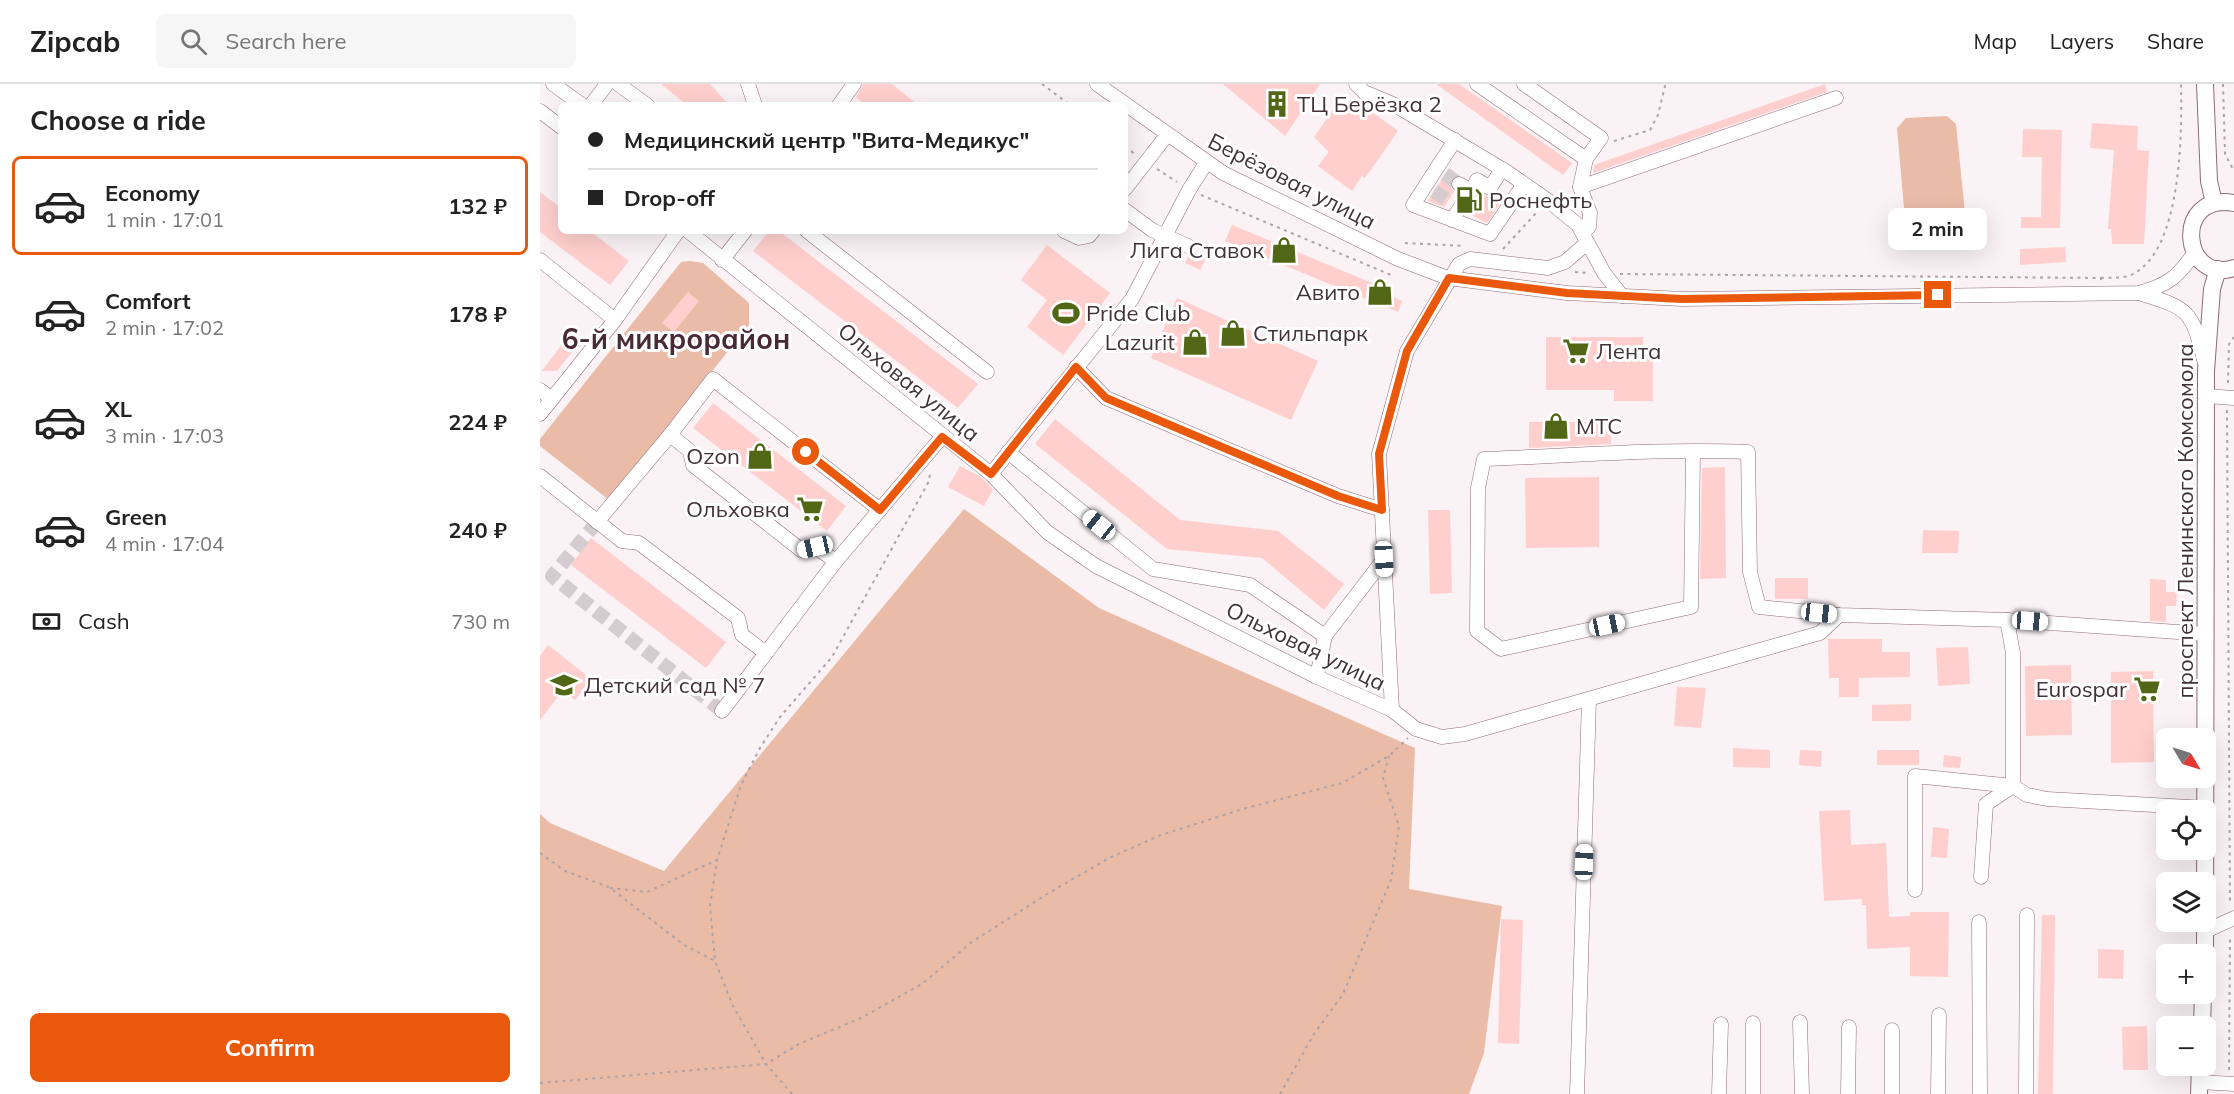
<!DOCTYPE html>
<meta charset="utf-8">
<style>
:root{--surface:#fff;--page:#f6f6f6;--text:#222;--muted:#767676;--line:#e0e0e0;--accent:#ea580c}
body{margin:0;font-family:Mulish,sans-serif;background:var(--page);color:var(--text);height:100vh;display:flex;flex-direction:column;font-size:22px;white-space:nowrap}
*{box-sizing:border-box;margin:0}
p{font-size:20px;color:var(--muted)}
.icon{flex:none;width:33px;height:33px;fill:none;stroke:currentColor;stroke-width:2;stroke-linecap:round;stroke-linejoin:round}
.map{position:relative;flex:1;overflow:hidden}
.drawer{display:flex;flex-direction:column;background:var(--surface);width:540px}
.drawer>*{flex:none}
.hud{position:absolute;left:18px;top:18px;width:570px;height:132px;border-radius:9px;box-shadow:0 6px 24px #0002;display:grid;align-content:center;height:132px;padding:0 30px;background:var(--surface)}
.needle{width:39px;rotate:128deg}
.fabs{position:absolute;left:1616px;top:644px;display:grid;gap:12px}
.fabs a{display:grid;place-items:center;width:60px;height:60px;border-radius:9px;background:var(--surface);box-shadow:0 6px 24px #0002;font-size:30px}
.end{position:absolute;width:27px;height:27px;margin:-14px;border:8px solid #ea580c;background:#fff;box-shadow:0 0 0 3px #fff}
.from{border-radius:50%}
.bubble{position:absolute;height:42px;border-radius:9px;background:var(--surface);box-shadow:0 6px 24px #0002;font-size:20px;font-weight:700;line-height:42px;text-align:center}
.car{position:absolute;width:18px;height:36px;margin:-18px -9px;border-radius:8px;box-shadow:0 0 4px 2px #0007;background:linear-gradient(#fff 24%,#345 0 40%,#fff 0 76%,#345 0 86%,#fff 0)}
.hud b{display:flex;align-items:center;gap:21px;height:57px;font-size:22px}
.hud b+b{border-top:2px solid var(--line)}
.hud i{width:15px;height:15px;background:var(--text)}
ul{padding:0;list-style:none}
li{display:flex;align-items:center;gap:18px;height:99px;margin:0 12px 9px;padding:0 18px;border:3px solid transparent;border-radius:9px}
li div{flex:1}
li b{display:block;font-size:22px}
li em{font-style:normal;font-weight:700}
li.on{border-color:var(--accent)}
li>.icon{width:54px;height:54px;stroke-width:1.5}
h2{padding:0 30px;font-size:27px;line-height:72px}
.pay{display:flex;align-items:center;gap:15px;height:66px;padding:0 30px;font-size:22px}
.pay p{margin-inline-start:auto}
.cta{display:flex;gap:12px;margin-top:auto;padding:12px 30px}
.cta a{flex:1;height:69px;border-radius:9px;background:var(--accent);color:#fff;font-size:24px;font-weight:700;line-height:69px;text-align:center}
header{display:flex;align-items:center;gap:36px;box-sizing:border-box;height:84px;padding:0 30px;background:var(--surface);border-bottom:2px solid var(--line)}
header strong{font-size:28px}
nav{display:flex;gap:33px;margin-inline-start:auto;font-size:21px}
.search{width:420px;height:54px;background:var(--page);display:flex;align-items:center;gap:15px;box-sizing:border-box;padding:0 21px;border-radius:9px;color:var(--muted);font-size:22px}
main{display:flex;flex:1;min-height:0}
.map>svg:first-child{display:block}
.green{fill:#eabca7}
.building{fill:#fecfcd}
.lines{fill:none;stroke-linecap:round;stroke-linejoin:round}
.minor-tunnel{stroke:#d5cccf;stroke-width:14;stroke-dasharray:14 7;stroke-linecap:butt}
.minor-casing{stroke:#906b79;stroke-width:15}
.major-casing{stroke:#906b79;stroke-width:18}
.path{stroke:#ada2a6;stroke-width:2;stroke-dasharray:3 4.5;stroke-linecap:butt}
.minor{stroke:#fff;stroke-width:14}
.major{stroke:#fff;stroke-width:16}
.route{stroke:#ea580c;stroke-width:8}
.labels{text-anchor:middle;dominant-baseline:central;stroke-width:6;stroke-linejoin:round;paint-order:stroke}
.poi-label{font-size:22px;fill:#423238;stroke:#fff;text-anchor:start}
.street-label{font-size:22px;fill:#423238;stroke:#fff}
.district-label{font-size:28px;font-weight:bold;fill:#482935;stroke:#fff}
</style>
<header>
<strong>Zipcab</strong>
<div class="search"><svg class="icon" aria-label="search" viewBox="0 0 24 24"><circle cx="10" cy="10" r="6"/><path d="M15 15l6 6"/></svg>Search here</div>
<nav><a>Map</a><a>Layers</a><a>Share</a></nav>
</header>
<main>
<section class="drawer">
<h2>Choose a ride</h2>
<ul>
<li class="on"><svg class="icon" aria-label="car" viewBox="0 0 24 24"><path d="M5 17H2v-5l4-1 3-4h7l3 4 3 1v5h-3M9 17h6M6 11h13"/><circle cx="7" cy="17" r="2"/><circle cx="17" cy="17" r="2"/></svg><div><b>Economy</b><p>1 min · 17:01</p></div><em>132 ₽</em></li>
<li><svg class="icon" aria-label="car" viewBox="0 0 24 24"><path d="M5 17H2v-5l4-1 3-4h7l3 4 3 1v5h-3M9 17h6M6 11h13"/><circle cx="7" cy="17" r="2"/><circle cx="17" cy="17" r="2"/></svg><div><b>Comfort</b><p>2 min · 17:02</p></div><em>178 ₽</em></li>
<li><svg class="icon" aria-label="car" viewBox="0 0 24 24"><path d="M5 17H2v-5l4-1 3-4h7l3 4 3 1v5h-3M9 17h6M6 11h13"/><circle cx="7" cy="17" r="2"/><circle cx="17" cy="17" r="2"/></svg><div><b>XL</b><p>3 min · 17:03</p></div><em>224 ₽</em></li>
<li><svg class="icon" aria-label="car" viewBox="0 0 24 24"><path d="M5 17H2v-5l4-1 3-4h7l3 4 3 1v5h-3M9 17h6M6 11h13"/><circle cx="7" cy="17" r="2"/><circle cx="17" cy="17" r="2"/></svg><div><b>Green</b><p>4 min · 17:04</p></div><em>240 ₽</em></li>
</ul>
<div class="pay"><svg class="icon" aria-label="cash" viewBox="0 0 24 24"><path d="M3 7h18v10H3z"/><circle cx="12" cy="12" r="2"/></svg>Cash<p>730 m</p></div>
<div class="cta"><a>Confirm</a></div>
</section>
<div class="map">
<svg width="1694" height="1010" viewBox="0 0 1694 1010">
<rect width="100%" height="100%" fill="#faf2f5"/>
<!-- green -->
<g class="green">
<path d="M1407,32l9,8 10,99 -9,12 -40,4 -11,-8 -9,-103 9,-10z"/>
<path d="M150,177l13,2 46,40v22l-140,175 -69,-54v-7l141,-177z"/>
<path d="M424,425l135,99 316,140 -6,141 93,17 -18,147 -15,41h-929v-280l10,9 114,48z"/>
</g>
<!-- building -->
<g class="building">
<path d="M121,0h49l19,21h-42z"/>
<path d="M323,0h29l26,21h-53l-9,-8z"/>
<path d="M683,0h97l-35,52z"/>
<path d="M896,0h23l113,79 -9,12z"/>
<path d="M1285,0l2,8 -234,81 1,-8z"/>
<path d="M799,17l11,8 7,-8 41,30 -33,47 -3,-2 -10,15 -34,-25 11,-14 -15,-15z"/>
<path d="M1552,39l46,3 -1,24 12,1 -5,93h-32l-1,-15h-3l6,-79 -24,-2z"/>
<path d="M1483,45l39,1 -2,98h-39v-11h20l1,-60h-20z"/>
<path d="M909,84l10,7 -8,5v8l3,3 -10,16 -16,-6z"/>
<path d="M0,108l21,16v23h29l39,30 -19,24 -70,-53z"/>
<path d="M940,109l9,4 6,-1 7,5 -15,22 -20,-10z"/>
<path d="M692,141l157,65 -2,4 15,7 -4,11 -173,-71z"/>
<path d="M229,147h10l199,153 -20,24 -205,-157z"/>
<path d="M507,161l63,48 -47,62 -36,-28 20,-27 -26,-20z"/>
<path d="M1525,163l1,15 -46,3v-16z"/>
<path d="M654,168l12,6 -6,12 -15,-7 4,-8z"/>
<path d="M148,208l11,9 -25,31 -12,-9z"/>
<path d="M637,214l141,63 -27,59 -140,-62z"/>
<path d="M29,251l10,8 -22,28h-15z"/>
<path d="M1006,253h97v22h10v42h-39v-11h-68z"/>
<path d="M173,319l133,103 -19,25 -134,-103z"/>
<path d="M515,335l125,101 98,11 66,53 -20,26 -62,-52 -95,-9 -132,-105z"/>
<path d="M989,338h82v22l-82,4z"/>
<path d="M420,382l21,11 12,12 -9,17 -36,-19z"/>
<path d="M1185,383l1,111 -26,1 2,-111z"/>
<path d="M1059,393v70l-73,1 -1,-70z"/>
<path d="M888,426h22l2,83 -22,1z"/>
<path d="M1383,446l36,1 -1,22h-36z"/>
<path d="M51,454l135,104 -20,26 -135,-103z"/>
<rect x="1235" y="494" width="33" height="21"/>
<path d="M1610,495l16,1v12h11l-1,14h-10v16l-16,-1z"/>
<path d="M1288,555h54v13h28v25l-51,1v19h-20v-19h-10z"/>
<path d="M8,561l43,34 -16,21 -12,-10 -23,30v-64z"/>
<path d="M1428,563l2,37 -32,2 -2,-38z"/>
<path d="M1531,581l1,70 -46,1 -1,-70z"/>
<path d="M1613,587l1,91 -43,1v-91z"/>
<path d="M1137,603l29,1 -5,40 -27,-2z"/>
<path d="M1371,620v17h-39v-16z"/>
<path d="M1193,664l37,2v18l-37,-1z"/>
<path d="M1260,666l22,1 -1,16 -22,-2z"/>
<rect x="1337" y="666" width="42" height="15"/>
<path d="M1404,671l17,2 -1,11 -17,-1z"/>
<path d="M1310,726l1,35 35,-2 3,74 21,-1v-4h39l-1,65 -38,-1v-29l-43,2 -1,-44h-4v-6l-38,2 -5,-90z"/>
<path d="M1393,743l16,2 -2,29 -16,-1z"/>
<path d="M1502,831h13l-2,179h-15z"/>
<path d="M961,835l22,1 -4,124 -21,-1z"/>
<path d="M1558,865l26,1 -1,29 -25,-1z"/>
<path d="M1607,942l1,44h-25l-1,-43z"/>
</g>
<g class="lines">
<!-- minor-tunnel -->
<g class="minor-tunnel">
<path d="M905,90l14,10"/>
<path d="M894,107l14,9"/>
<path d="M57,438l-45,54 170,135"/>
</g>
<defs>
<g id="minor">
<path d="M13,0l29,21"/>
<path d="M78,0l29,21"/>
<path d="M208,0l7,21"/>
<path d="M557,0l126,89 175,86 50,19 119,15 115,6 457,-6c29,-8 39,-16 56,-41"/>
<path d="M816,0l8,8 31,13 112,67 43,30 28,23 26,48 18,23"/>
<path d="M937,0l109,75 -6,28 10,26 -1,14 -6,6"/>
<path d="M984,0l77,54 -15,21"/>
<path d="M51,21l16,-21"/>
<path d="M299,21l15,-21"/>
<path d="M0,27l21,16"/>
<path d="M915,56l-42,65 77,29 34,-50"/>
<path d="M919,100l12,7 6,-11 13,8 12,-19"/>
<path d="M1040,103l256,-89"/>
<path d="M585,105l42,-54"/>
<path d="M585,126l27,20 36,16"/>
<path d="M912,136l19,-29"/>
<path d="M148,147l303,243 56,58 49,34 221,111 75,33 24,19 26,8 23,-3 355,-101 19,-18"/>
<path d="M267,147l180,141"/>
<path d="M524,147l15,7 10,-2 4,-5"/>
<path d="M0,176l75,60 63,-89"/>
<path d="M182,176l23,-29"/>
<path d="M1599,209c48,15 53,16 65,67"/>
<path d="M536,283l30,31 232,98 44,14"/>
<path d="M0,306l12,9"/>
<path d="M1666,312l28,2"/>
<path d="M0,330l75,-94"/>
<path d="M130,351l43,-56 167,131"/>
<path d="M468,368l145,117 97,16 75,51 -8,41"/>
<path d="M1153,368l-2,155 -190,42 -24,-18 1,-143 6,-29c87,-3 176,-11 264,-7l2,120 9,35 80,8 168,5 199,14"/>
<path d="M451,390l141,-175 57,-109 17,-27"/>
<path d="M0,392l82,65 17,2 99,75 4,17 24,18"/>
<path d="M57,438l73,-87 20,16 3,14 108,85 14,-3 21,14"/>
<path d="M1467,536l6,33v133l14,9 20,4 160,9"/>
<path d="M785,552l59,-77"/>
<path d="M852,626l-13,-256 28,-103 52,-87 11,-5 78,9 17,-6 22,-19"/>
<path d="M182,627l114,-150 106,-124"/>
<path d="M1375,806v-114l98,10 -27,18 -5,73"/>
<path d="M1439,838l1,172"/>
<path d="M1666,847l28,-13"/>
<path d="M1260,938l2,72"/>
<path d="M1352,946v64"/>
<path d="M1659,998l35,2"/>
<path d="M1037,1010l12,-395"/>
<path d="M1179,1010l2,-70"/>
<path d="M1213,1010v-71"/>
<path d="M1308,1010l1,-67"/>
<path d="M1398,1010l1,-79"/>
<path d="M1486,1010l1,-179"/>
</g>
<g id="major">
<path d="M1665,0l4,97 5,22"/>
<path d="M1694,119c-62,-11 -52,82 0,65"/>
<path d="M1665,870l1,-583 6,-82 6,-20"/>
<path d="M1662,942l1,-33"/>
<path d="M1659,1010l1,-29"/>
</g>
</defs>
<!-- minor casing -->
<use href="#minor" class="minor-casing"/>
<!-- major casing -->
<use href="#major" class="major-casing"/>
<!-- path -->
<g class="path">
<path d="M502,0l28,21"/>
<path d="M1683,0l2,70 9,17"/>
<path d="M1074,57l36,-11 8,-15 7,-29 -1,-2"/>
<path d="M585,63l10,7"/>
<path d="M617,85l20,13"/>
<path d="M661,111l190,80"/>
<path d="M865,159l60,3"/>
<path d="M963,165l35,-38"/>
<path d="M1035,188l13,1"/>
<path d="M1080,190l481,4v3"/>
<path d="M1561,194c9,-1 24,1 32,-4 49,-25 49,-141 48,-190"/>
<path d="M1688,299l1,-39 5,-7"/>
<path d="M1687,326l3,495"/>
<path d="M0,769l25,18 44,16 75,58 31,16"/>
<path d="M70,804l37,4 70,-32"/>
<path d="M1689,986l1,-135"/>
<path d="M0,999l226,-19 33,-20 62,-26 61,-34 50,-42 75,-48 64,-37 50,-22 82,-26 99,-26 47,-27 19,-18"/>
<path d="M252,1010l-26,-30 -33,-58 -18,-45 -5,-55 7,-46 24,-75 19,-37 20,-31 52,-60 96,-174 3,-12"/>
<path d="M740,1010l34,-60 29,-40 48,-114 8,-54 -16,-48 6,-22"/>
</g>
<!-- minor -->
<use href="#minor" class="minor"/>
<!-- major -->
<use href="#major" class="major"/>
</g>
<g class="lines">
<!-- route -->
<path class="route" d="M266,368l74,58 62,-73 49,37 85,-107 30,31 232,98 44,14 -3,-56 28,-103 42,-73 118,15 115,6 256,-4"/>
</g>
<!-- icons -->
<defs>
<symbol id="building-bare" viewBox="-9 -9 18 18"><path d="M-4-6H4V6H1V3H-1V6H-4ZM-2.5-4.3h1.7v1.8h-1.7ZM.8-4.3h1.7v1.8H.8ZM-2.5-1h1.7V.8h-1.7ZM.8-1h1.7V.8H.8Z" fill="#526715" stroke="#fff" stroke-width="2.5" paint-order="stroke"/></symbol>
<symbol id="fuel-bare" viewBox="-9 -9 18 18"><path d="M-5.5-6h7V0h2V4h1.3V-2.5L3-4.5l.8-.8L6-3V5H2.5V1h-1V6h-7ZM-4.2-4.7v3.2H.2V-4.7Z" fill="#526715" stroke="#fff" stroke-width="2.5" paint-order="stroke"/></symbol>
<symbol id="shop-bare" viewBox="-9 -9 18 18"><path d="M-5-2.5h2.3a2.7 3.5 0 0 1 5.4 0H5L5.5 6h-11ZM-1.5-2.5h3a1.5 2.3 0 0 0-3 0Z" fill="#526715" stroke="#fff" stroke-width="2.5" paint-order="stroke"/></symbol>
<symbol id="stadium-bare" viewBox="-9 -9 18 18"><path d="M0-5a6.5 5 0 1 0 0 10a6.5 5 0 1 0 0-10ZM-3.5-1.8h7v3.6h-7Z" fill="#526715" stroke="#fff" stroke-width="2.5" paint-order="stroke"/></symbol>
<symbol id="supermarket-bare" viewBox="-9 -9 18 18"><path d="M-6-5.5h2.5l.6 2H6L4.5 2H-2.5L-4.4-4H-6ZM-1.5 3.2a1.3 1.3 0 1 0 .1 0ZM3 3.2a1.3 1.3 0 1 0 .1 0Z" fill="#526715" stroke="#fff" stroke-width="2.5" paint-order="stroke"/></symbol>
<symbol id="school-bare" viewBox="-9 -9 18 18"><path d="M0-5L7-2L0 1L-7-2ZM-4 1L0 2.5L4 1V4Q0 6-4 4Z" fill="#526715" stroke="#fff" stroke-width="2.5" paint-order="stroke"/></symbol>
</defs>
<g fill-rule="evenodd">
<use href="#building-bare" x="718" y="1" width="38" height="38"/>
<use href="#fuel-bare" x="910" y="97" width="38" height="38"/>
<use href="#shop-bare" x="725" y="147" width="38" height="38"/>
<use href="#shop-bare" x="821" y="189" width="38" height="38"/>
<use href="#stadium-bare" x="507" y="210" width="38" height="38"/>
<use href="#shop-bare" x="674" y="230" width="38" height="38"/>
<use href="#shop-bare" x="636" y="239" width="38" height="38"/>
<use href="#supermarket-bare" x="1017" y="248" width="38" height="38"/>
<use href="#shop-bare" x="997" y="323" width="38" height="38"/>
<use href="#shop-bare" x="201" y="353" width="38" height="38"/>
<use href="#supermarket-bare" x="251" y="406" width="38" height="38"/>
<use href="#school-bare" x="5" y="582" width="38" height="38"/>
<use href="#supermarket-bare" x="1588" y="586" width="38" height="38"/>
</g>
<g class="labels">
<!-- poi labels -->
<g class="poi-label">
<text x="757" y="20">ТЦ Берёзка 2</text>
<text x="949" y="116">Роснефть</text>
<text x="724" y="166" text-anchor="end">Лига Ставок</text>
<text x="820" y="208" text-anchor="end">Авито</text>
<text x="546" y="229">Pride Club</text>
<text x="713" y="249">Стильпарк</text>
<text x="635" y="258" text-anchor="end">Lazurit</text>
<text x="1056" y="267">Лента</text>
<text x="1036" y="342">МТС</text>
<text x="200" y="372" text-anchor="end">Ozon</text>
<text x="250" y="425" text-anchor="end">Ольховка</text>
<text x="44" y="601">Детский сад № 7</text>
<text x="1587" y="605" text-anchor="end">Eurospar</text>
</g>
<!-- street labels -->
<g class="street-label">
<text transform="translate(752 97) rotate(27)">Берёзовая улица</text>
<text transform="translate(369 298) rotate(39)">Ольховая улица</text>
<text transform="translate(1645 437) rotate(-90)">проспект Ленинского Комсомола</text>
<text transform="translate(766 562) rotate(26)">Ольховая улица</text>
</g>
<!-- district labels -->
<g class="district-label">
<text x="136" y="254">6-й микрорайон</text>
</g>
</g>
</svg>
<div class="fabs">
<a><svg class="needle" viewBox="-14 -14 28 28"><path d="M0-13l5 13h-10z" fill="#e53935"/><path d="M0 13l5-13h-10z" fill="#767676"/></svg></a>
<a><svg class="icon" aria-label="locate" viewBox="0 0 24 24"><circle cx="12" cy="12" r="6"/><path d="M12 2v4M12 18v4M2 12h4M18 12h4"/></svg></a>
<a><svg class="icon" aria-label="layers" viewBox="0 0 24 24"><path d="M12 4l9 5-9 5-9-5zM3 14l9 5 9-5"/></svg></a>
<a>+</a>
<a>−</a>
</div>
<i class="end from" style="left:266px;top:368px"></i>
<i class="end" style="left:1398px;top:211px"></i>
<div class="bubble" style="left:1348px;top:124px;width:99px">2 min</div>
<i class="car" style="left:559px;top:441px;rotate:309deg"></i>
<i class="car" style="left:275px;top:463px;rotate:257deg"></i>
<i class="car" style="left:844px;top:475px;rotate:177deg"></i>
<i class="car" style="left:1279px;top:529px;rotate:96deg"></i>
<i class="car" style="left:1490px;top:537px;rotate:94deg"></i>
<i class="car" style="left:1067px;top:541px;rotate:78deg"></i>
<i class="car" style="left:1044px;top:778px;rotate:2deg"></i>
<div class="hud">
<b><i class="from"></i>Медицинский центр &quot;Вита-Медикус&quot;</b>
<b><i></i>Drop-off</b>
</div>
</div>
</main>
